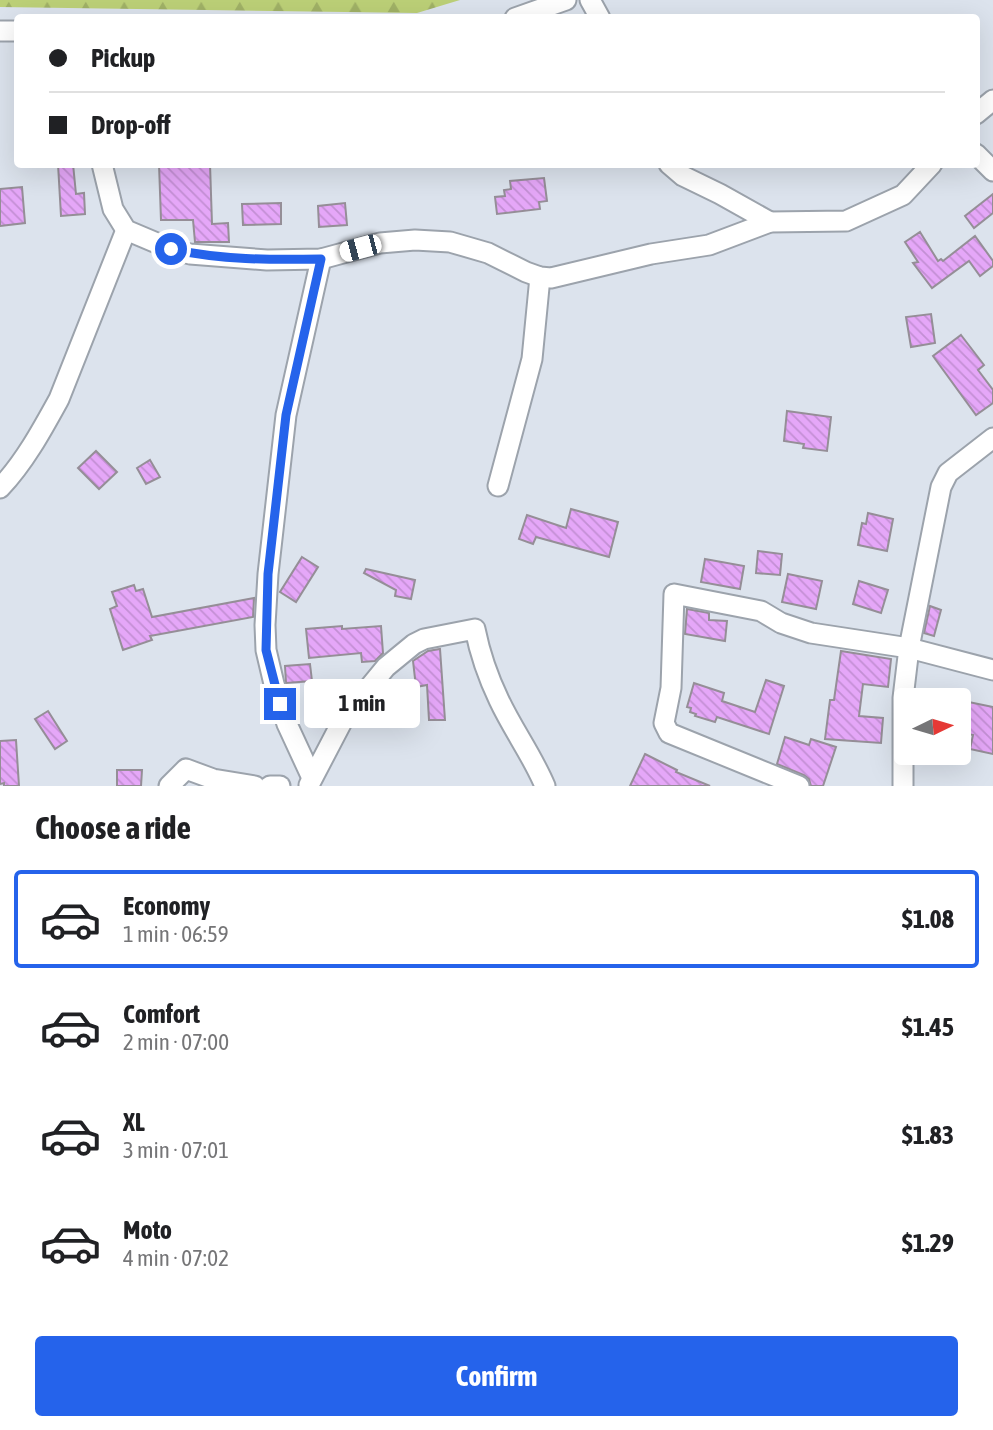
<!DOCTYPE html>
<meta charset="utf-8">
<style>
:root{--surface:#fff;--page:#f6f6f6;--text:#202124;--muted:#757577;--line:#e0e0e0;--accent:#2563eb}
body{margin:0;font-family:"Asap Condensed",sans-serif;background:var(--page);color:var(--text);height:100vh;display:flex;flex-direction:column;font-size:26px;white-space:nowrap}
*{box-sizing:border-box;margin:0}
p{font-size:23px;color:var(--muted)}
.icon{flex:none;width:38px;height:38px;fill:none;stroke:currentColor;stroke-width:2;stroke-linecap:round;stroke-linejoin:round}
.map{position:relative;height:786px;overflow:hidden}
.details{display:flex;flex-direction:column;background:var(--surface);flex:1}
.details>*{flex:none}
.guide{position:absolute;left:14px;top:14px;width:966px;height:154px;border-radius:7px;box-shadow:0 7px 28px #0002;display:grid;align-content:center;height:154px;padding:0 35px;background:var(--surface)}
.needle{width:46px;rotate:85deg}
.fabs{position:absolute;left:894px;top:688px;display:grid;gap:14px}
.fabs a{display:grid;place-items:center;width:77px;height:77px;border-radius:7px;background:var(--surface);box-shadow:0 7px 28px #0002;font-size:35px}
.end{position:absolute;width:32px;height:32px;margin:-16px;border:9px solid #2563eb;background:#fff;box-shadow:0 0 0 4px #fff}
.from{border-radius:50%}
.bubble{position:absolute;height:49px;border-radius:7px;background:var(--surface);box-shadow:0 7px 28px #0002;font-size:23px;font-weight:700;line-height:49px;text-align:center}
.car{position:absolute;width:21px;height:42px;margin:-21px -10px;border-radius:9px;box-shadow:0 0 5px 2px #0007;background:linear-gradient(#fff 24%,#345 0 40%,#fff 0 76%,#345 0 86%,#fff 0)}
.guide b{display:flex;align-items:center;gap:24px;height:66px;font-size:26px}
.guide b+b{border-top:2px solid var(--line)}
.guide i{width:18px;height:18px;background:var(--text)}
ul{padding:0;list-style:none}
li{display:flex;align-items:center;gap:21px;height:98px;margin:0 14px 10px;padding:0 21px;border:4px solid transparent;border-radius:7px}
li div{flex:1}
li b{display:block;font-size:26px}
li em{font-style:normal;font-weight:700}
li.active{border-color:var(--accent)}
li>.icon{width:63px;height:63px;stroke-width:1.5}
h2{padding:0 35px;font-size:32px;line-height:84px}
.primary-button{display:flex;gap:14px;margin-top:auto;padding:14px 35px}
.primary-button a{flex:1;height:80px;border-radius:7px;background:var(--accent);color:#fff;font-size:28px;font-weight:700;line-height:80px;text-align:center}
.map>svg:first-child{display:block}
.forest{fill:url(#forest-firs)}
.building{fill:url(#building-back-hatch);stroke:#958e97;stroke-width:2}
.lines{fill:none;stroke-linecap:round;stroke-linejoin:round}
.minor-casing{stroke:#9ca3ac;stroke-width:23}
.minor{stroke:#fff;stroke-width:19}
.route{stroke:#2563eb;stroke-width:9}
</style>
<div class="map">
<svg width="993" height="786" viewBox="0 0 993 786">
<defs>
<pattern id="forest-firs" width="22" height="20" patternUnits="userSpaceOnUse" patternTransform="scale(1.75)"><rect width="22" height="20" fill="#bcd077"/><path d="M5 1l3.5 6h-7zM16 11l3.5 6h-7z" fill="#a0b166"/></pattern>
<pattern id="building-back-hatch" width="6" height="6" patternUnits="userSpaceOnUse" patternTransform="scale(1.75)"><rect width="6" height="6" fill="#e5a7f8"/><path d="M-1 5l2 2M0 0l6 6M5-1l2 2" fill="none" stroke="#c38fd4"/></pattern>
</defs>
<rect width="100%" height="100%" fill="#dce3ed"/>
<!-- forest -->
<path class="forest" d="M0,0h460l-43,13 -417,-6z"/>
<!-- building -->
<g class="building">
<path d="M58,164h15l3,30 8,-1 1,21 -24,2z"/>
<path d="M159,164h51l2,60 16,-1 1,19h-34l-2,-22h-32z"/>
<path d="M544,178l3,23 -8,1 1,7 -43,5 -2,-17 10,-1 -1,-6 7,-1 -1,-8z"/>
<path d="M22,187l3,36 -25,3v-37z"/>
<path d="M993,194v19l-19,15 -9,-12z"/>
<path d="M281,203v21l-38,1 -1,-21z"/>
<path d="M345,203l2,22 -28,2 -1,-21z"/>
<path d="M920,232l18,29 3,-2 2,2 32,-25 18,25v5l-13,10 -11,-15 -37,27 -19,-25 5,-1 -13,-20z"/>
<path d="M931,314l4,29 -24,4 -5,-30z"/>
<path d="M961,335l23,30 -6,5 15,20v13l-17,12 -43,-59z"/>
<path d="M787,411l44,6 -4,34 -24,-3 1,-4 -20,-3z"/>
<path d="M96,451l21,21 -18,17 -21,-21z"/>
<path d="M150,460l10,17 -14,7 -9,-16z"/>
<path d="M571,509l47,13 -9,35 -73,-20 -3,7 -14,-5 8,-24 39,13z"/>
<path d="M868,513l25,6 -6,32 -29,-6 4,-22 4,1z"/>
<path d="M758,551l24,3 -2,21 -24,-2z"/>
<path d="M302,557l16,10 -22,35 -16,-10z"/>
<path d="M705,559l39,7 -4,23 -39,-7z"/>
<path d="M366,569l49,11 -4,19 -16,-3 1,-6 -32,-17z"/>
<path d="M788,574l34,7 -6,28 -34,-7z"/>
<path d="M859,581l29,9 -7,23 -28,-9z"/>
<path d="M134,585l2,6 7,-2 9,28 102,-19 -1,19 -103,19 2,4 -29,10 -13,-41 7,-3 -5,-14z"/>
<path d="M930,606l11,4 -7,26 -10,-3z"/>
<path d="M687,609l22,4v7l18,1 -2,20 -40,-7z"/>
<path d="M342,626v3l39,-3 2,27 -8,8 -13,1 -1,-9 -52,5 -3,-29z"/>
<path d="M440,649l5,71h-16l-2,-35 -11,2 -3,-26 15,-10z"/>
<path d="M841,651l50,8 -3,28 -25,-3 -4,32 24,2 -2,25 -56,-4 5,-39h4z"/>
<path d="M310,664l2,17 -26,2 -1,-17z"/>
<path d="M766,680l18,6 -15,48 -52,-17 -2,5 -20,-6 1,-2 -6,-2 1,-4 -4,-1 7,-24 30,10 -2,8 33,11z"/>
<path d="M959,700l34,7v47l-23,-5 3,-14 -14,-3z"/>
<path d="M48,711l19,30 -12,8 -20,-30z"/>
<path d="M785,737l24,8 2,-6 25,8 -13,39h-12l-2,-7 -5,-4 -27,-11z"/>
<path d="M16,740l3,46h-15v-3l-4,1v-43z"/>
<path d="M645,754l32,16 -1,2 34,14h-80z"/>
<path d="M117,770h25l-1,16h-24z"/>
</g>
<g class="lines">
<defs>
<g id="minor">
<path d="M590,0l10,18"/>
<path d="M515,18l51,-18"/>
<path d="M0,31h18"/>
<path d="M976,114l17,-14"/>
<path d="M976,154l17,17"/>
<path d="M102,164l11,45 13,21 45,19 19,5 77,6 54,-1 59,-16 35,-3 35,2 38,11 38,19 14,5 11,1 100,-24 58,-9 61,-23 76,-1 57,-26 29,-31"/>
<path d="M669,164l14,12 37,18 50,28"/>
<path d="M498,486l34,-127 8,-82"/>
<path d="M0,488c24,-25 42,-58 59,-89l67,-169"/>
<path d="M312,778l-25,-54 -13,-40 -8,-34 -1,-25 3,-51 18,-159 35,-156"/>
<path d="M309,785l35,-67 42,-51 28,-23 10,-5 51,-10c5,25 13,48 24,71 14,30 33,55 46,86"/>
<path d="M169,786l17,-17 27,10 42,7"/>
<path d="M270,786h10"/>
<path d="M799,786l-130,-53 -5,-10 7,-35 3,-94 87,17 20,12 30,10 98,15 84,22"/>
<path d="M903,786v-88l6,-50 32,-161 7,-14 45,-35"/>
</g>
</defs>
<!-- minor casing -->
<use href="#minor" class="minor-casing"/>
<!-- minor -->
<use href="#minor" class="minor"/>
</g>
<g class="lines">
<!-- route -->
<path class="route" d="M171,249c49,11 100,11 150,10l-35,156 -18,159 -2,76 14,54"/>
</g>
</svg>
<div class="fabs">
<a><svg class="needle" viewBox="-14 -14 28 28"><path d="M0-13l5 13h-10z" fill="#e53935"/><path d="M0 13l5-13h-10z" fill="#757577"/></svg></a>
</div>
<i class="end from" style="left:171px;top:249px"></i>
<i class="end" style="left:280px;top:704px"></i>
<div class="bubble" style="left:304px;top:679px;width:116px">1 min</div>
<i class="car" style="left:360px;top:248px;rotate:255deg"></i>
<div class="guide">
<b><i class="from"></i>Pickup</b>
<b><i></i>Drop-off</b>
</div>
</div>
<section class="details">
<h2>Choose a ride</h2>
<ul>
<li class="active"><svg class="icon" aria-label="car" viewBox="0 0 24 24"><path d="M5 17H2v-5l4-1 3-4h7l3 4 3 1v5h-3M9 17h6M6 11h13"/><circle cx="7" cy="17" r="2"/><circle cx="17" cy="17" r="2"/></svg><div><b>Economy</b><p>1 min · 06:59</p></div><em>$1.08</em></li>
<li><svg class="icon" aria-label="car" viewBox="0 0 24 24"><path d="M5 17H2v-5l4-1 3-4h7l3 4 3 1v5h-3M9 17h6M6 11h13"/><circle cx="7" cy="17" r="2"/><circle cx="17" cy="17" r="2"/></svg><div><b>Comfort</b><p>2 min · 07:00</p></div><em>$1.45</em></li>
<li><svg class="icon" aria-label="car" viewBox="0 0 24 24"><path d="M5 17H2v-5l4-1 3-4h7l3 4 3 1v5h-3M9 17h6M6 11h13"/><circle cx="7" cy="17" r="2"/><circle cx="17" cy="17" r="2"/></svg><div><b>XL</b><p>3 min · 07:01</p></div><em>$1.83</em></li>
<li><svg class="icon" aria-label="car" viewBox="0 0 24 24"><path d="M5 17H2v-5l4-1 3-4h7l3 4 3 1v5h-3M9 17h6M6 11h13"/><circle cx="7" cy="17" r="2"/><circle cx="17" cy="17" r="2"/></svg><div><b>Moto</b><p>4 min · 07:02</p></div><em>$1.29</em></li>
</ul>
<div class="primary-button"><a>Confirm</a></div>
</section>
